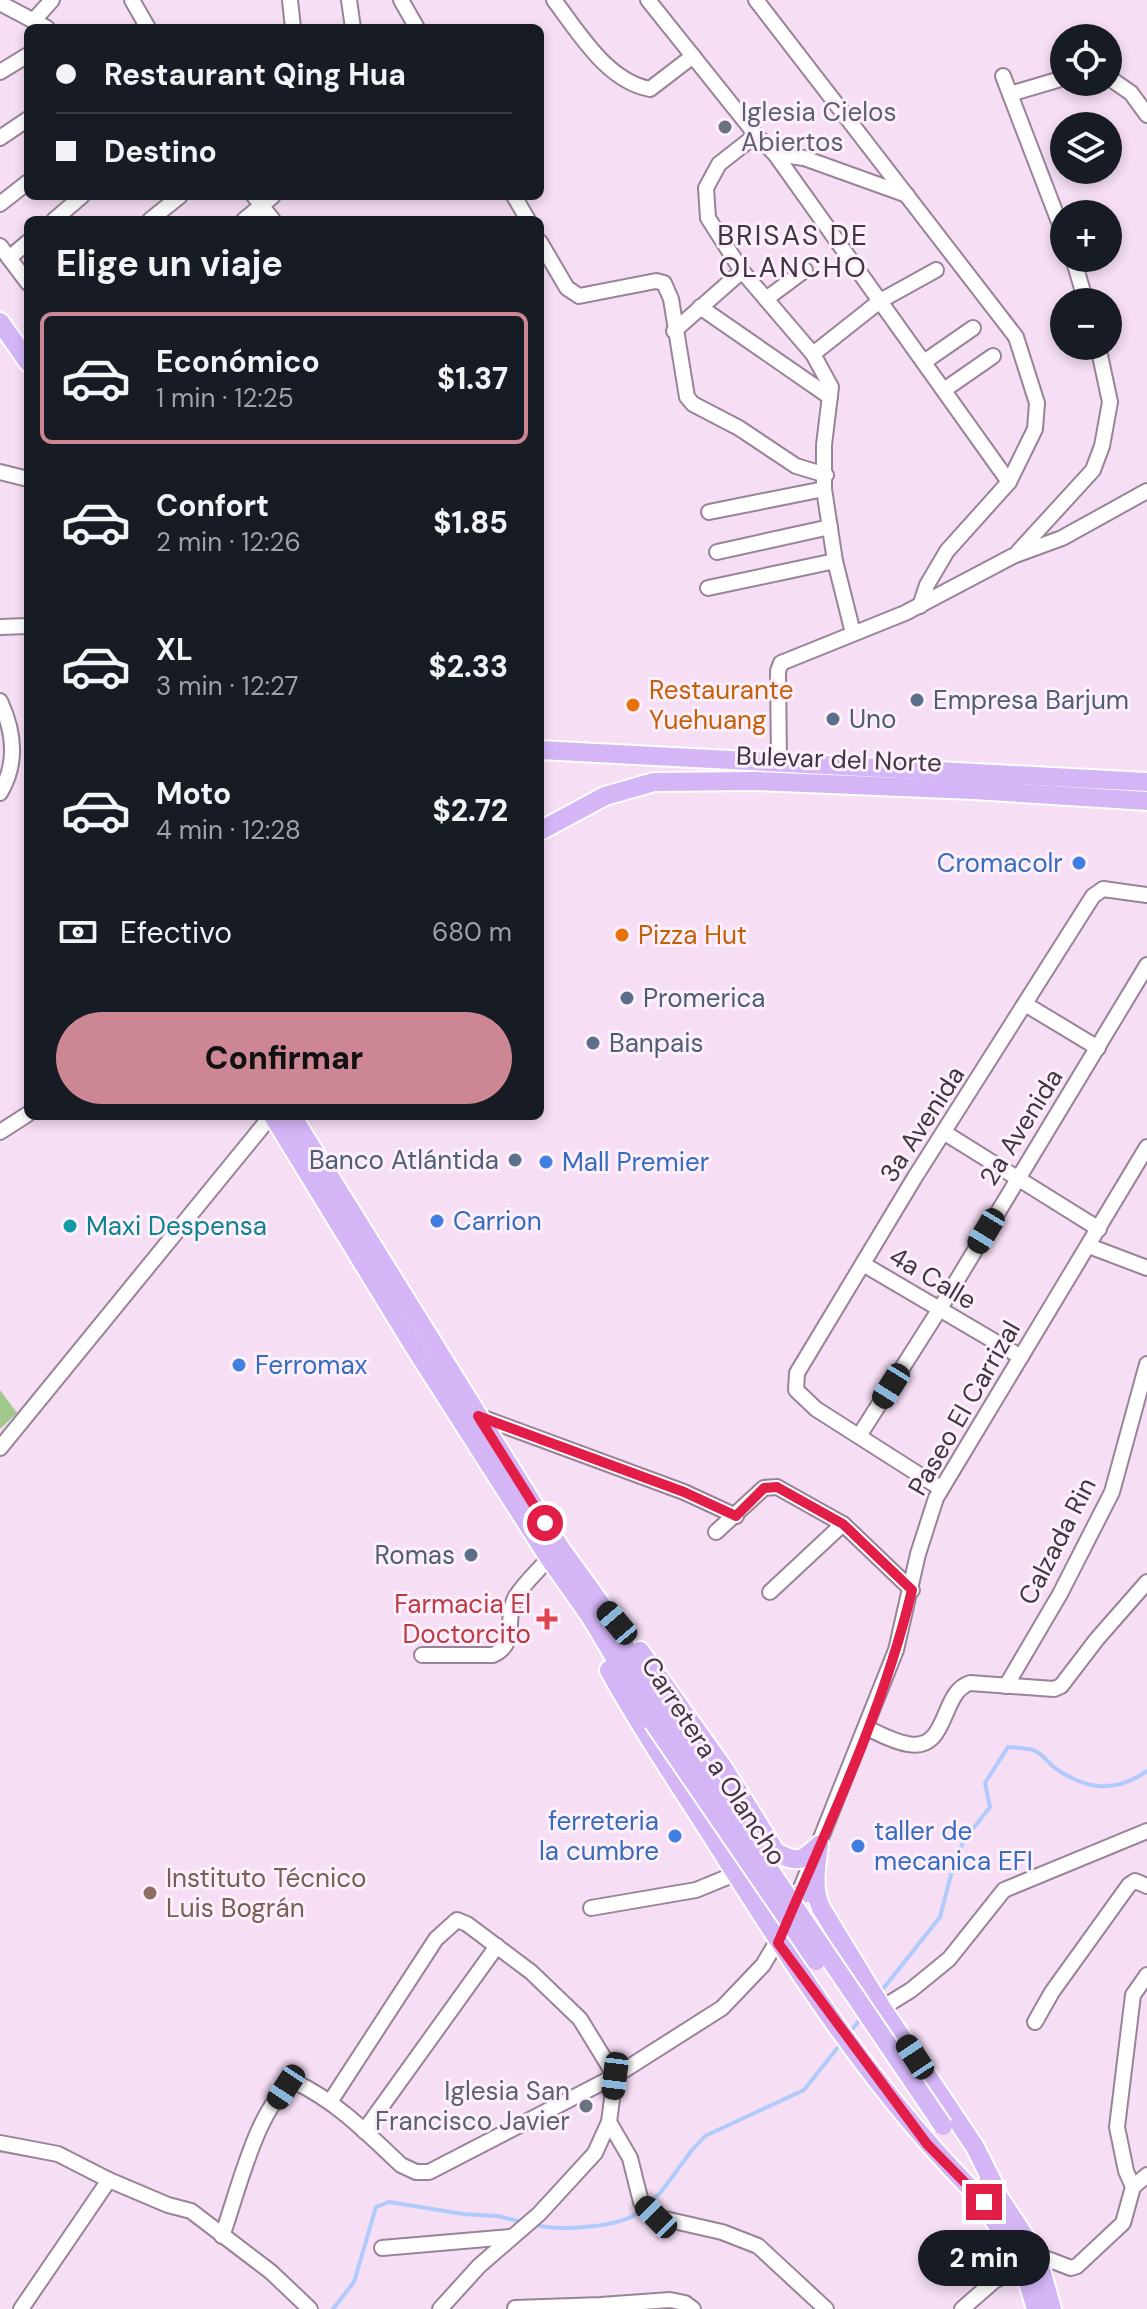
<!DOCTYPE html>
<html lang="es">
<meta charset="utf-8">
<style>
:root{--surface:#171b24;--page:#20242c;--text:#f1f3f6;--muted:#9ea1a6;--line:#363941;--accent:#cd8794}
body{margin:0;font-family:"DM Sans",sans-serif;background:var(--page);color:var(--text);height:100vh;display:flex;flex-direction:column;font-size:30px;white-space:nowrap}
*{box-sizing:border-box;margin:0}
p{font-size:26px;color:var(--muted)}
.icon{flex:none;width:44px;height:44px;fill:none;stroke:currentColor;stroke-width:2;stroke-linecap:round;stroke-linejoin:round}
.map{position:relative;flex:1;overflow:hidden}
.drawer{position:absolute;left:24px;top:216px;width:520px;height:904px;display:flex;flex-direction:column;background:var(--surface);border-radius:12px;box-shadow:0 4px 12px #0003}
.drawer>*{flex:none}
.banner{position:absolute;left:24px;top:24px;width:520px;height:176px;border-radius:12px;box-shadow:0 4px 12px #0003;display:grid;align-content:center;height:176px;padding:0 32px;background:var(--surface)}
.fabs{position:absolute;left:1050px;top:24px;display:grid;gap:16px}
.fabs a{display:grid;place-items:center;width:72px;height:72px;border-radius:50%;background:var(--surface);box-shadow:0 4px 12px #0003;font-size:40px}
.end{position:absolute;width:36px;height:36px;margin:-18px;border:10px solid #e11d48;background:#fff;box-shadow:0 0 0 4px #fff}
.from{border-radius:50%}
.bubble{position:absolute;height:56px;border-radius:28px;background:var(--surface);box-shadow:0 4px 12px #0003;font-size:26px;font-weight:800;line-height:56px;text-align:center}
.car{position:absolute;width:24px;height:48px;margin:-24px -12px;border-radius:10px;box-shadow:0 0 6px 2px #0007;background:linear-gradient(#222 24%,#8ab4d8 0 40%,#222 0 76%,#8ab4d8 0 86%,#222 0)}
.banner b{display:flex;align-items:center;gap:28px;height:76px;font-size:30px}
.banner b+b{border-top:2px solid var(--line)}
.banner i{width:20px;height:20px;background:var(--text)}
ul{padding:0;list-style:none}
li{display:flex;align-items:center;gap:24px;height:132px;margin:0 16px 12px;padding:0 16px;border:4px solid transparent;border-radius:12px}
li div{flex:1}
li b{display:block;font-size:30px}
li em{font-style:normal;font-weight:800}
li.current{border-color:var(--accent)}
li>.icon{width:72px;height:72px;stroke-width:1.5}
h2{padding:0 32px;font-size:36px;line-height:96px}
.pay{display:flex;align-items:center;gap:20px;height:88px;padding:0 32px;font-size:30px}
.pay p{margin-inline-start:auto}
.action{display:flex;gap:16px;margin-top:auto;padding:16px 32px}
.action a{flex:1;height:92px;border-radius:48px;background:var(--accent);color:#111;font-size:32px;font-weight:800;line-height:92px;text-align:center}
.map>svg:first-child{display:block}
.green{fill:#a0c88c}
.lines{fill:none;stroke-linecap:round;stroke-linejoin:round}
.stream{stroke:#b0cbfb;stroke-width:4}
.minor-casing{stroke:#998398;stroke-width:18}
.major-casing{stroke:#fff;stroke-width:22}
.minor{stroke:#fff;stroke-width:14}
.major{stroke:#d4b6f7;stroke-width:18}
.major-bridge-casing{stroke:#fff;stroke-width:22;stroke-linecap:butt}
.major-bridge{stroke:#d4b6f7;stroke-width:18}
.route{stroke:#e11d48;stroke-width:10}
.worship-dot{fill:#6b7280;stroke:#fdeffc;stroke-width:3}
.service-dot{fill:#5c6f8a;stroke:#fdeffc;stroke-width:3}
.food-dot{fill:#e8710a;stroke:#fdeffc;stroke-width:3}
.shop-dot{fill:#3f7fe0;stroke:#fdeffc;stroke-width:3}
.culture-dot{fill:#0f9aa8;stroke:#fdeffc;stroke-width:3}
.health-dot{fill:#e0444e;stroke:#fdeffc;stroke-width:3}
.education-dot{fill:#8d6e63;stroke:#fdeffc;stroke-width:3}
.labels{text-anchor:middle;dominant-baseline:central;stroke-width:6;stroke-linejoin:round;paint-order:stroke}
.worship-label{font-size:26px;fill:#5b616d;stroke:#fdeffc;text-anchor:start}
.food-label{font-size:26px;fill:#c56008;stroke:#fdeffc;text-anchor:start}
.service-label{font-size:26px;fill:#4e5e75;stroke:#fdeffc;text-anchor:start}
.street-label{font-size:26px;fill:#3f363f;stroke:#fdeffc}
.shop-label{font-size:26px;fill:#366cbe;stroke:#fdeffc;text-anchor:start}
.culture-label{font-size:26px;fill:#0d838f;stroke:#fdeffc;text-anchor:start}
.health-label{font-size:26px;fill:#be3a42;stroke:#fdeffc;text-anchor:end}
.education-label{font-size:26px;fill:#785e54;stroke:#fdeffc;text-anchor:start}
.neighbourhood-label{font-size:28px;letter-spacing:2px;fill:#3f363f;stroke:#fdeffc}
</style>
<div class="map">
<svg width="1147" height="2309" viewBox="0 0 1147 2309">
<rect width="100%" height="100%" fill="#f6def5"/>
<!-- green -->
<path class="green" d="M0,1390l17,23 -17,16z"/>
<g class="lines">
<!-- stream -->
<g class="stream">
<path d="M879,1994l61,-77 12,-46 12,-31 26,-33 -5,-24 23,-36c8,1 17,1 25,3 10,3 16,15 25,20 31,21 59,22 89,1"/>
<path d="M850,2032l12,-15"/>
<path d="M648,2204l13,-12 31,-42 13,-14 99,-46 38,-48"/>
<path d="M535,2225c25,6 87,3 107,-15"/>
<path d="M333,2309l21,-27 22,-75 13,-5 74,12 35,2 24,6"/>
</g>
<defs>
<g id="minor">
<path d="M132,0l16,28"/>
<path d="M290,0l3,28"/>
<path d="M349,0l4,28"/>
<path d="M401,0l16,28"/>
<path d="M554,0c25,33 53,81 96,89l43,-33"/>
<path d="M648,0l108,135 19,19 234,328"/>
<path d="M756,0l260,337 21,66 -2,26 -26,53 -62,69 -20,34 -7,21"/>
<path d="M0,3l47,25"/>
<path d="M34,20l18,-20"/>
<path d="M0,72l28,-17"/>
<path d="M1003,76l61,159"/>
<path d="M1108,77l23,16 16,22"/>
<path d="M1010,94l54,-16"/>
<path d="M756,135l-37,29 -13,24 2,30 34,53 71,83 18,33 -7,58v44l11,72 18,72"/>
<path d="M0,138l28,-19"/>
<path d="M775,154l29,4 103,37"/>
<path d="M254,196l19,24"/>
<path d="M514,196l14,24"/>
<path d="M0,204l28,-22"/>
<path d="M54,220l28,-24"/>
<path d="M150,220l30,-24"/>
<path d="M244,220l29,-24"/>
<path d="M540,242l27,46 12,8 77,-15 8,2 7,16 16,98 6,7 46,24 57,38 30,9"/>
<path d="M0,246l28,37"/>
<path d="M9,258l19,-16"/>
<path d="M1073,258l13,44"/>
<path d="M766,299l39,-29"/>
<path d="M700,307l130,90"/>
<path d="M674,331l68,-60"/>
<path d="M813,354l67,-53 56,-31"/>
<path d="M924,362l49,-34"/>
<path d="M944,390l49,-34"/>
<path d="M0,472l28,7"/>
<path d="M709,512l115,-23"/>
<path d="M717,552l113,-25"/>
<path d="M1018,552l75,-82 9,-24 8,-44 -12,-56"/>
<path d="M708,588l127,-27"/>
<path d="M0,627l28,-1"/>
<path d="M0,701c14,30 18,62 0,92"/>
<path d="M779,763l-1,-92 3,-8 124,-50 108,-57 49,-18 85,-47"/>
<path d="M1025,1004l73,44"/>
<path d="M0,1132l28,-18"/>
<path d="M945,1133l154,96"/>
<path d="M1089,1246l58,22"/>
<path d="M863,1264l158,93"/>
<path d="M478,1416l206,76 52,24"/>
<path d="M859,1436l80,-126 208,-345"/>
<path d="M0,1448l271,-332"/>
<path d="M940,1488l-124,-79 -20,-19 1,-17 118,-196 178,-281 10,-7 44,6"/>
<path d="M716,1532l48,-44 13,-1 66,37 69,66"/>
<path d="M770,1592l73,-68"/>
<path d="M422,1655h71c26,-12 11,-35 22,-57 8,-14 23,-27 34,-40"/>
<path d="M1006,1686l54,-92 52,-102 35,-128"/>
<path d="M867,1728c13,6 27,14 41,16 41,8 32,-52 62,-61l84,6 7,-3 36,-47 50,-57"/>
<path d="M795,1903l101,-253 22,-96 18,-56 211,-351"/>
<path d="M591,1908l105,-18 39,-16"/>
<path d="M882,2008l29,-18 38,-31 55,-69 143,-59"/>
<path d="M1035,2022l17,-30 77,-107 6,-4 12,5"/>
<path d="M330,2102l106,-163 21,-19 10,4 64,48 49,47 35,57"/>
<path d="M609,2122l21,36 11,44 15,15 66,15 36,14 68,63"/>
<path d="M364,2131l133,-185"/>
<path d="M0,2143l58,11 51,26 59,25 23,6 80,61 39,37"/>
<path d="M1133,2187l14,-12"/>
<path d="M222,2236c15,-40 36,-135 73,-154 41,19 73,52 106,83l15,7h13l186,-96 107,-68 41,-43 19,-32"/>
<path d="M382,2248l129,-11"/>
<path d="M1037,2255l34,13 6,-2 46,-43 10,-36 -7,-16 -9,-44 16,-132 14,-20"/>
<path d="M515,2308l86,-3 69,-5 15,3 8,6"/>
<path d="M21,2309l88,-129"/>
<path d="M440,2309l39,-43 60,-52 56,-61 14,-31 6,-46"/>
<path d="M962,2309l32,-28 29,-15"/>
</g>
<g id="major">
<path d="M0,322l28,40"/>
<path d="M540,750l607,32"/>
<path d="M540,831l65,-35 49,-14 102,-1 217,9 174,11"/>
<path d="M273,1116l140,229 136,213 41,58 63,106"/>
<path d="M292,1116l269,433 42,58 61,107"/>
<path d="M640,1651l84,118 52,83c22,12 26,9 43,-7"/>
<path d="M609,1670c32,59 70,114 106,171 79,126 162,256 269,361"/>
<path d="M819,1845c-3,22 -7,43 2,63l61,100 93,139 21,42"/>
<path d="M798,1895l13,-3 5,5"/>
<path d="M988,2181l49,74 15,54"/>
<path d="M977,2193l46,73 13,43"/>
</g>
</defs>
<!-- minor casing -->
<use href="#minor" class="minor-casing"/>
<!-- major casing -->
<use href="#major" class="major-casing"/>
<!-- minor -->
<use href="#minor" class="minor"/>
<!-- major -->
<use href="#major" class="major"/>
<defs>
<g id="major-bridge">
<path d="M664,1714l279,412"/>
<path d="M653,1722l163,239"/>
</g>
</defs>
<!-- major-bridge casing -->
<use href="#major-bridge" class="major-bridge-casing"/>
<!-- major-bridge -->
<use href="#major-bridge" class="major-bridge"/>
</g>
<g class="lines">
<!-- route -->
<path class="route" d="M545,1523l-67,-107 206,76 52,24 28,-28 13,-1 66,37 69,66c-29,122 -85,238 -134,353l149,201 57,58"/>
</g>
<!-- markers -->
<g class="worship-dot">
<circle cx="725" cy="127" r="8"/>
<circle cx="586" cy="2106" r="8"/>
</g>
<g class="service-dot">
<circle cx="917" cy="700" r="8"/>
<circle cx="833" cy="719" r="8"/>
<circle cx="627" cy="998" r="8"/>
<circle cx="593" cy="1043" r="8"/>
<circle cx="515" cy="1160" r="8"/>
<circle cx="471" cy="1555" r="8"/>
</g>
<g class="food-dot">
<circle cx="633" cy="705" r="8"/>
<circle cx="622" cy="935" r="8"/>
</g>
<g class="shop-dot">
<circle cx="1079" cy="863" r="8"/>
<circle cx="546" cy="1162" r="8"/>
<circle cx="437" cy="1221" r="8"/>
<circle cx="239" cy="1365" r="8"/>
<circle cx="675" cy="1836" r="8"/>
<circle cx="858" cy="1846" r="8"/>
</g>
<circle class="culture-dot" cx="70" cy="1226" r="8"/>
<path class="health-dot" d="M543 1607h8v8h8v8h-8v8h-8v-8h-8v-8h8z"/>
<circle class="education-dot" cx="150" cy="1893" r="8"/>
<g class="labels">
<!-- worship labels -->
<g class="worship-label">
<text x="741" y="112">Iglesia Cielos<tspan x="741" dy="30">Abiertos</tspan></text>
<text x="570" y="2091" text-anchor="end">Iglesia San<tspan x="570" dy="30">Francisco Javier</tspan></text>
</g>
<!-- food labels -->
<g class="food-label">
<text x="649" y="690">Restaurante<tspan x="649" dy="30">Yuehuang</tspan></text>
<text x="638" y="935">Pizza Hut</text>
</g>
<!-- service labels -->
<g class="service-label">
<text x="933" y="700">Empresa Barjum</text>
<text x="849" y="719">Uno</text>
<text x="643" y="998">Promerica</text>
<text x="609" y="1043">Banpais</text>
<text x="499" y="1160" text-anchor="end">Banco Atlántida</text>
<text x="455" y="1555" text-anchor="end">Romas</text>
</g>
<!-- street labels -->
<g class="street-label">
<text transform="translate(839 759) rotate(2)">Bulevar del Norte</text>
<text transform="translate(922 1124) rotate(-57)">3a Avenida</text>
<text transform="translate(1021 1127) rotate(-58)">2a Avenida</text>
<text transform="translate(933 1278) rotate(31)">4a Calle</text>
<text transform="translate(964 1408) rotate(-60)">Paseo El Carrizal</text>
<text transform="translate(1057 1541) rotate(-63)">Calzada Rin</text>
<text transform="translate(714 1761) rotate(57)">Carretera a Olancho</text>
</g>
<!-- shop labels -->
<g class="shop-label">
<text x="1063" y="863" text-anchor="end">Cromacolr</text>
<text x="562" y="1162">Mall Premier</text>
<text x="453" y="1221">Carrion</text>
<text x="255" y="1365">Ferromax</text>
<text x="659" y="1821" text-anchor="end">ferreteria<tspan x="659" dy="30">la cumbre</tspan></text>
<text x="874" y="1831">taller de<tspan x="874" dy="30">mecanica EFI</tspan></text>
</g>
<!-- culture labels -->
<g class="culture-label">
<text x="86" y="1226">Maxi Despensa</text>
</g>
<!-- health labels -->
<g class="health-label">
<text x="531" y="1604">Farmacia El<tspan x="531" dy="30">Doctorcito</tspan></text>
</g>
<!-- education labels -->
<g class="education-label">
<text x="166" y="1878">Instituto Técnico<tspan x="166" dy="30">Luis Bográn</tspan></text>
</g>
<!-- neighbourhood labels -->
<g class="neighbourhood-label">
<text x="793" y="235">BRISAS DE<tspan x="793" dy="32">OLANCHO</tspan></text>
</g>
</g>
</svg>
<div class="fabs">
<a><svg class="icon" aria-label="locate" viewBox="0 0 24 24"><circle cx="12" cy="12" r="6"/><path d="M12 2v4M12 18v4M2 12h4M18 12h4"/></svg></a>
<a><svg class="icon" aria-label="layers" viewBox="0 0 24 24"><path d="M12 4l9 5-9 5-9-5zM3 14l9 5 9-5"/></svg></a>
<a>+</a>
<a>−</a>
</div>
<i class="end from" style="left:545px;top:1523px"></i>
<i class="end" style="left:984px;top:2202px"></i>
<div class="bubble" style="left:918px;top:2230px;width:132px">2 min</div>
<i class="car" style="left:986px;top:1231px;rotate:211deg"></i>
<i class="car" style="left:891px;top:1386px;rotate:212deg"></i>
<i class="car" style="left:617px;top:1623px;rotate:320deg"></i>
<i class="car" style="left:915px;top:2057px;rotate:327deg"></i>
<i class="car" style="left:615px;top:2076px;rotate:187deg"></i>
<i class="car" style="left:286px;top:2087px;rotate:213deg"></i>
<i class="car" style="left:656px;top:2217px;rotate:315deg"></i>
<div class="banner">
<b><i class="from"></i>Restaurant Qing Hua</b>
<b><i></i>Destino</b>
</div>
<section class="drawer">
<h2>Elige un viaje</h2>
<ul>
<li class="current"><svg class="icon" aria-label="car" viewBox="0 0 24 24"><path d="M5 17H2v-5l4-1 3-4h7l3 4 3 1v5h-3M9 17h6M6 11h13"/><circle cx="7" cy="17" r="2"/><circle cx="17" cy="17" r="2"/></svg><div><b>Económico</b><p>1 min · 12:25</p></div><em>$1.37</em></li>
<li><svg class="icon" aria-label="car" viewBox="0 0 24 24"><path d="M5 17H2v-5l4-1 3-4h7l3 4 3 1v5h-3M9 17h6M6 11h13"/><circle cx="7" cy="17" r="2"/><circle cx="17" cy="17" r="2"/></svg><div><b>Confort</b><p>2 min · 12:26</p></div><em>$1.85</em></li>
<li><svg class="icon" aria-label="car" viewBox="0 0 24 24"><path d="M5 17H2v-5l4-1 3-4h7l3 4 3 1v5h-3M9 17h6M6 11h13"/><circle cx="7" cy="17" r="2"/><circle cx="17" cy="17" r="2"/></svg><div><b>XL</b><p>3 min · 12:27</p></div><em>$2.33</em></li>
<li><svg class="icon" aria-label="car" viewBox="0 0 24 24"><path d="M5 17H2v-5l4-1 3-4h7l3 4 3 1v5h-3M9 17h6M6 11h13"/><circle cx="7" cy="17" r="2"/><circle cx="17" cy="17" r="2"/></svg><div><b>Moto</b><p>4 min · 12:28</p></div><em>$2.72</em></li>
</ul>
<div class="pay"><svg class="icon" aria-label="cash" viewBox="0 0 24 24"><path d="M3 7h18v10H3z"/><circle cx="12" cy="12" r="2"/></svg>Efectivo<p>680 m</p></div>
<div class="action"><a>Confirmar</a></div>
</section>
</div>
